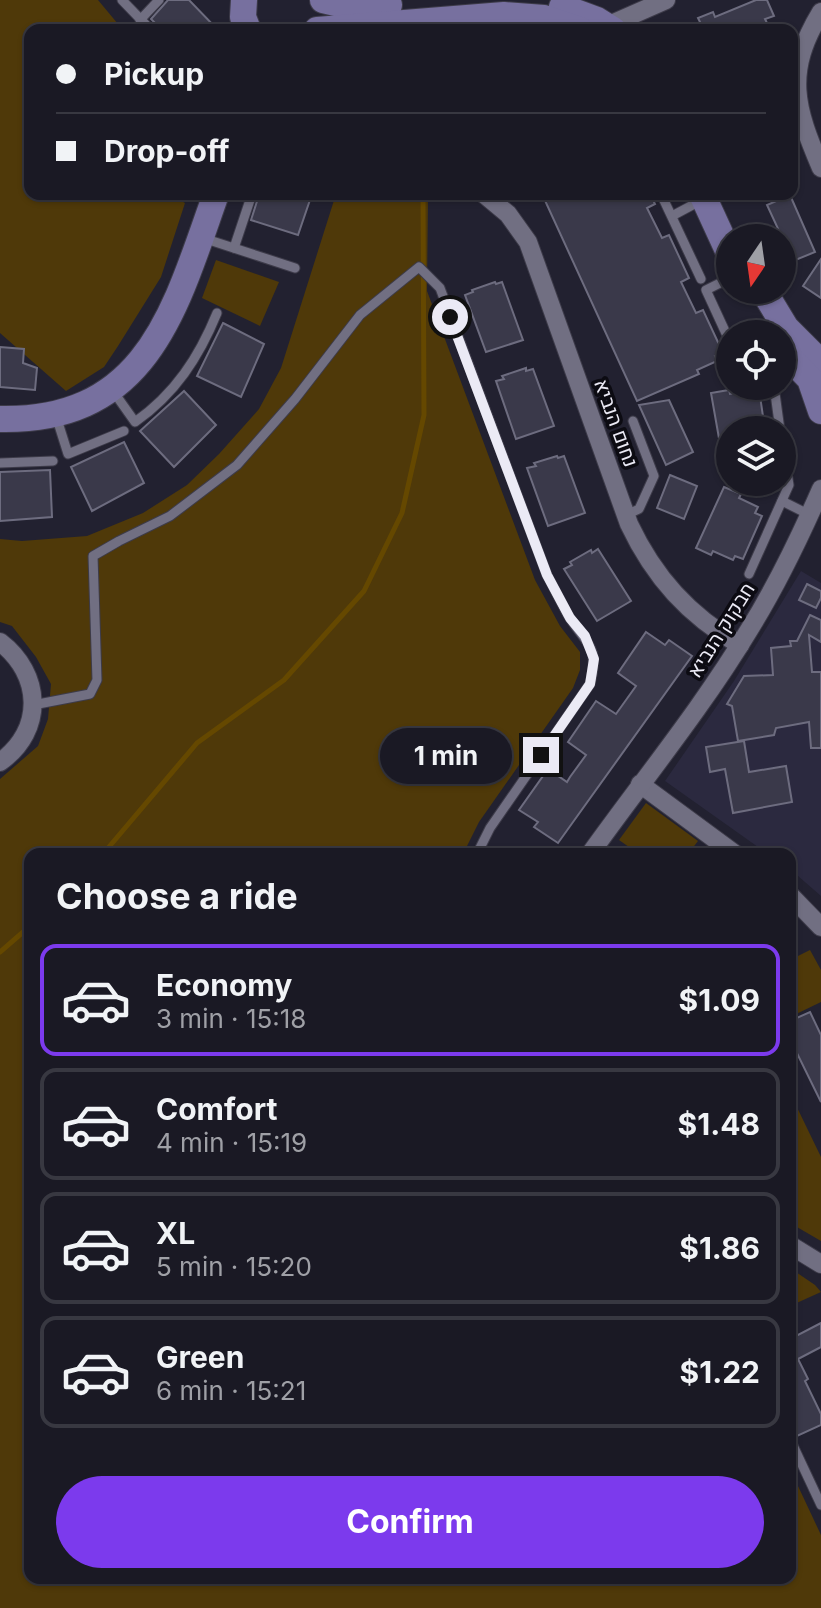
<!DOCTYPE html>
<meta charset="utf-8">
<style>
:root{--surface:#1a1924;--page:#23222c;--text:#f1f3f6;--muted:#9fa0a6;--line:#383841;--accent:#7c3aed}
body{margin:0;font-family:Inter,Heebo,sans-serif;background:var(--page);color:var(--text);height:100vh;display:flex;flex-direction:column;font-size:30px;white-space:nowrap}
*{box-sizing:border-box;margin:0}
p{font-size:26px;color:var(--muted)}
.icon{flex:none;width:44px;height:44px;fill:none;stroke:currentColor;stroke-width:2;stroke-linecap:round;stroke-linejoin:round}
.map{position:relative;flex:1;overflow:hidden}
.details{position:absolute;left:24px;top:848px;width:772px;height:736px;display:flex;flex-direction:column;background:var(--surface);border-radius:16px;box-shadow:0 2px 6px #0004,0 0 0 2px var(--line)}
.details>*{flex:none}
.hud{position:absolute;left:24px;top:24px;width:774px;height:176px;border-radius:16px;box-shadow:0 2px 6px #0004,0 0 0 2px var(--line);display:grid;align-content:center;height:176px;padding:0 32px;background:var(--surface)}
.needle{width:52px;rotate:193deg}
.fabs{position:absolute;left:716px;top:224px;display:grid;gap:16px}
.fabs a{display:grid;place-items:center;width:80px;height:80px;border-radius:50%;background:var(--surface);box-shadow:0 2px 6px #0004,0 0 0 2px var(--line);font-size:40px}
.end{position:absolute;width:36px;height:36px;margin:-18px;border:10px solid #ebeaf5;background:#111;box-shadow:0 0 0 4px #111}
.from{border-radius:50%}
.bubble{position:absolute;height:56px;border-radius:28px;background:var(--surface);box-shadow:0 2px 6px #0004,0 0 0 2px var(--line);font-size:26px;font-weight:700;line-height:56px;text-align:center}
.hud b{display:flex;align-items:center;gap:28px;height:76px;font-size:30px}
.hud b+b{border-top:2px solid var(--line)}
.hud i{width:20px;height:20px;background:var(--text)}
ul{padding:0;list-style:none}
li{display:flex;align-items:center;gap:24px;height:112px;margin:0 16px 12px;padding:0 16px;border:4px solid var(--line);border-radius:16px}
li div{flex:1}
li b{display:block;font-size:30px}
li em{font-style:normal;font-weight:700}
li.selected{border-color:var(--accent)}
li>.icon{width:72px;height:72px;stroke-width:1.5}
h2{padding:0 32px;font-size:36px;line-height:96px}
.primary-button{display:flex;gap:16px;margin-top:auto;padding:16px 32px}
.primary-button a{flex:1;height:92px;border-radius:48px;background:var(--accent);color:#fff;font-size:32px;font-weight:700;line-height:92px;text-align:center}
.map>svg:first-child{display:block}
.built{fill:#2b293f}
.green{fill:#4f3909}
.lines{fill:none;stroke-linecap:round;stroke-linejoin:round}
.stream{stroke:#654800;stroke-width:5}
.building{fill:#3a394a;stroke:#6d6c7f;stroke-width:2}
.lane-casing{stroke:#3d3b49;stroke-width:11}
.street-casing{stroke:#3d3b49;stroke-width:20}
.secondary-casing{stroke:#3d3b49;stroke-width:28}
.lane{stroke:#716f82;stroke-width:9}
.street{stroke:#716f82;stroke-width:18}
.secondary{stroke:#77709f;stroke-width:26}
.route{stroke:#ebeaf5;stroke-width:10}
.labels{text-anchor:middle;dominant-baseline:central;stroke-width:7;stroke-linejoin:round;paint-order:stroke}
.street-label{font-size:20px;fill:#ebeaf5;stroke:#0c0b12}
</style>
<div class="map">
<svg width="821" height="1608" viewBox="0 0 821 1608">
<rect width="100%" height="100%" fill="#222130"/>
<!-- built -->
<path class="built" d="M801,571l20,12v313l-31,-27v-15h-22l-103,-73 69,-100z"/>
<!-- green -->
<g class="green">
<path d="M0,0h98l25,30h-93v164h139l16,9 -24,74 -43,69 -14,21 -38,24 -66,-58z"/>
<path d="M336,194h92l-1,97 108,289 25,46 20,26v18l-7,18 -94,134 -16,32h-433v724h760v-109l31,66v73h-821v-829l38,-33 10,-27 3,-35 -15,-27 -24,-31 -12,-4v-83l22,2 65,-5 56,-23 44,-28 32,-31 40,-45 22,-41z"/>
<path d="M216,260l63,22 -19,44 -58,-28z"/>
<path d="M646,803l52,38 -10,13h-49l-20,-14z"/>
<path d="M810,950l11,20v32l-31,15v-57z"/>
<path d="M790,1093l31,64v84l-31,-18z"/>
<path d="M790,1268l25,17 6,7 -31,14z"/>
</g>
<g class="lines">
<!-- stream -->
<g class="stream">
<path d="M103,854l94,-111 87,-63 80,-89 38,-78 22,-98 -1,-221"/>
<path d="M0,952l30,-26"/>
</g>
</g>
<!-- building -->
<g class="building">
<path d="M168,0h21l29,30h-56l-11,-11z"/>
<path d="M756,0h11l7,16 -9,3 2,4 -15,7h-65l14,-6 -3,-6 15,-6 2,5z"/>
<path d="M274,194h38l-14,41 -47,-15 8,-25 13,4z"/>
<path d="M542,194h108l5,10 -8,4 15,30 7,-3 20,43 -8,4 15,31 7,-3 20,43 -8,3 2,5 -20,9 2,4 -62,27z"/>
<path d="M790,195l25,57 -22,9 -26,-56z"/>
<path d="M821,259v39l-18,-12z"/>
<path d="M495,282l1,2 6,-2 21,58 -37,12 -21,-57 8,-3 -1,-2z"/>
<path d="M223,323l41,21 -23,53 -44,-21z"/>
<path d="M0,347l24,2 -1,14 14,5 -2,22 -35,-3z"/>
<path d="M526,368v3l7,-2 21,57 -38,13 -20,-58 8,-2 -2,-3z"/>
<path d="M729,390l1,4 21,-3 1,7 8,-2 5,34h-35v31h-7l-12,-68z"/>
<path d="M184,391l32,34 -42,42 -34,-36z"/>
<path d="M669,400l24,52 -27,13 -27,-60z"/>
<path d="M124,442l20,41 -52,28 -21,-44z"/>
<path d="M557,456l1,2 6,-2 21,57 -37,13 -21,-58 9,-2 -2,-3z"/>
<path d="M50,470l2,47 -52,4v-49z"/>
<path d="M670,475l27,11 -13,33 -27,-11z"/>
<path d="M724,487l17,7 -2,4 19,9 -3,6 7,3 -19,43 -8,-3 -2,4 -20,-9 -2,4 -15,-7z"/>
<path d="M598,549l33,52 -34,20 -33,-52 8,-4 -2,-3 21,-12 1,3z"/>
<path d="M807,584l14,7v7l-5,10 -17,-8z"/>
<path d="M810,615l11,5v22l-12,-7 3,37h9v76h-10l-2,-26 -33,6 -2,7 -36,6 -6,-35 -5,-2 17,-28 29,-1 -2,-27 20,-2 -1,-5h7z"/>
<path d="M646,632l19,13 4,-5 23,16 -134,187 -24,-16 4,-5 -19,-12 29,-41 19,13 3,-5 16,-22 -18,-13 28,-41 20,13 20,-28 -18,-13z"/>
<path d="M744,741l5,31 37,-6 6,36 -59,11 -8,-44 -15,3 -4,-25z"/>
<path d="M810,1012l11,23v67l-31,-63v-18z"/>
<path d="M821,1323v24l-23,12 10,20 -3,2 16,33v11l-24,11 -7,-15v-82z"/>
</g>
<g class="lines">
<defs>
<g id="lane">
<path d="M122,0l29,30"/>
<path d="M140,20l19,-20"/>
<path d="M661,194l40,85"/>
<path d="M672,216l28,-15"/>
<path d="M203,238l92,30"/>
<path d="M234,248l18,-54"/>
<path d="M730,278l-24,12 24,52"/>
<path d="M774,386l6,44"/>
<path d="M113,391l22,31c40,-28 64,-65 82,-109"/>
<path d="M56,416l12,38 56,-23"/>
<path d="M0,463l53,-2"/>
<path d="M782,501l28,14"/>
<path d="M626,515l13,-6 15,-33 -21,-55"/>
<path d="M749,574l40,-89 -7,-44"/>
<path d="M33,705l57,-11 7,-14 -4,-124 26,-15 51,-25 67,-51 58,-66 65,-84 59,-48 21,21 107,287c7,13 14,27 21,40 18,30 32,29 22,69l-100,144 -13,26"/>
<path d="M790,1439l31,66"/>
</g>
<g id="street">
<path d="M821,12c-37,61 -26,95 0,156"/>
<path d="M607,26l59,-26"/>
<path d="M484,194l24,20 20,28 101,282c25,53 60,92 111,121"/>
<path d="M0,642c42,32 45,88 0,120"/>
<path d="M640,784l95,70"/>
<path d="M590,854c53,-74 112,-146 159,-224 28,-45 51,-93 72,-141"/>
<path d="M790,895l31,32"/>
<path d="M790,1245l31,19"/>
</g>
<g id="secondary">
<path d="M244,0l-1,17 5,13"/>
<path d="M323,0l30,7 36,-2"/>
<path d="M562,7l35,13 16,10"/>
<path d="M317,30l187,-15 40,3 36,12"/>
<path d="M702,194l28,61"/>
<path d="M763,290l23,38 35,35"/>
<path d="M782,350l28,29 11,32"/>
<path d="M0,419c148,3 175,-110 216,-225"/>
</g>
</defs>
<!-- lane casing -->
<use href="#lane" class="lane-casing"/>
<!-- street casing -->
<use href="#street" class="street-casing"/>
<!-- secondary casing -->
<use href="#secondary" class="secondary-casing"/>
<!-- lane -->
<use href="#lane" class="lane"/>
<!-- street -->
<use href="#street" class="street"/>
<!-- secondary -->
<use href="#secondary" class="secondary"/>
</g>
<g class="lines">
<!-- route -->
<path class="route" d="M450,317l97,258 23,43 15,18 9,23 -4,25 -49,71"/>
</g>
<g class="labels">
<!-- street labels -->
<g class="street-label">
<text transform="translate(616 423) rotate(70)">נחום הנביא</text>
<text transform="translate(721 630) rotate(-58)">חבקוק הנביא</text>
</g>
</g>
</svg>
<div class="fabs">
<a><svg class="needle" viewBox="-14 -14 28 28"><path d="M0-13l5 13h-10z" fill="#e53935"/><path d="M0 13l5-13h-10z" fill="#9fa0a6"/></svg></a>
<a><svg class="icon" aria-label="locate" viewBox="0 0 24 24"><circle cx="12" cy="12" r="6"/><path d="M12 2v4M12 18v4M2 12h4M18 12h4"/></svg></a>
<a><svg class="icon" aria-label="layers" viewBox="0 0 24 24"><path d="M12 4l9 5-9 5-9-5zM3 14l9 5 9-5"/></svg></a>
</div>
<i class="end from" style="left:450px;top:317px"></i>
<i class="end" style="left:541px;top:755px"></i>
<div class="bubble" style="left:380px;top:728px;width:132px">1 min</div>
<div class="hud">
<b><i class="from"></i>Pickup</b>
<b><i></i>Drop-off</b>
</div>
<section class="details">
<h2>Choose a ride</h2>
<ul>
<li class="selected"><svg class="icon" aria-label="car" viewBox="0 0 24 24"><path d="M5 17H2v-5l4-1 3-4h7l3 4 3 1v5h-3M9 17h6M6 11h13"/><circle cx="7" cy="17" r="2"/><circle cx="17" cy="17" r="2"/></svg><div><b>Economy</b><p>3 min · 15:18</p></div><em>$1.09</em></li>
<li><svg class="icon" aria-label="car" viewBox="0 0 24 24"><path d="M5 17H2v-5l4-1 3-4h7l3 4 3 1v5h-3M9 17h6M6 11h13"/><circle cx="7" cy="17" r="2"/><circle cx="17" cy="17" r="2"/></svg><div><b>Comfort</b><p>4 min · 15:19</p></div><em>$1.48</em></li>
<li><svg class="icon" aria-label="car" viewBox="0 0 24 24"><path d="M5 17H2v-5l4-1 3-4h7l3 4 3 1v5h-3M9 17h6M6 11h13"/><circle cx="7" cy="17" r="2"/><circle cx="17" cy="17" r="2"/></svg><div><b>XL</b><p>5 min · 15:20</p></div><em>$1.86</em></li>
<li><svg class="icon" aria-label="car" viewBox="0 0 24 24"><path d="M5 17H2v-5l4-1 3-4h7l3 4 3 1v5h-3M9 17h6M6 11h13"/><circle cx="7" cy="17" r="2"/><circle cx="17" cy="17" r="2"/></svg><div><b>Green</b><p>6 min · 15:21</p></div><em>$1.22</em></li>
</ul>
<div class="primary-button"><a>Confirm</a></div>
</section>
</div>
